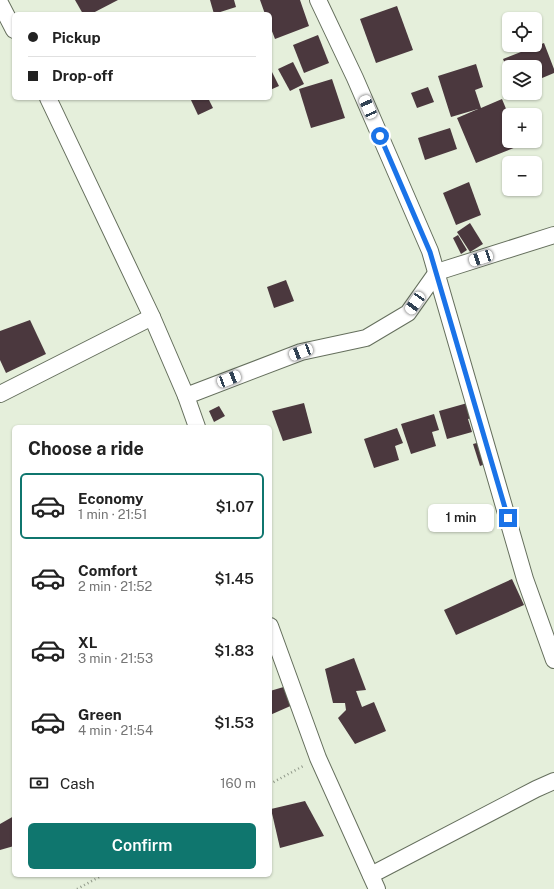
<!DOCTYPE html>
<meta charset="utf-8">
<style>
:root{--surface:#fff;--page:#f2f2f2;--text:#222;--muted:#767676;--line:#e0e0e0;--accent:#0f766e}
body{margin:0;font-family:"Public Sans",sans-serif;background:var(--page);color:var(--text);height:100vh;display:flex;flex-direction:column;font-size:15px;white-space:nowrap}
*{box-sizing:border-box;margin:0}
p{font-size:13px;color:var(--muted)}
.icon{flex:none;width:22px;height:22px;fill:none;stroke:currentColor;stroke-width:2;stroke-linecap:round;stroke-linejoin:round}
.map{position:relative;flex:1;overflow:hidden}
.sheet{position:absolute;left:12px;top:425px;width:260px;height:452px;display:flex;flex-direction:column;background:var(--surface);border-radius:6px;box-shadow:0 1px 3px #0004}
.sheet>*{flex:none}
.guide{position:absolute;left:12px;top:12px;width:260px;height:88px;border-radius:6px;box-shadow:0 1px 3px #0004;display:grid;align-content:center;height:88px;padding:0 16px;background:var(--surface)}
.buttons{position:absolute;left:502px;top:12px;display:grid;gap:8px}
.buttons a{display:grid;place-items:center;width:40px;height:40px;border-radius:6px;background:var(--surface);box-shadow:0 1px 3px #0004;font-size:20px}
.end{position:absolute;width:18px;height:18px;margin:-9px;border:5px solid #1a73e8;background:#fff;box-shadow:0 0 0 2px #fff}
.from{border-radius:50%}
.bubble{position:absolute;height:28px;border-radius:6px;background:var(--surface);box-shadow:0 1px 3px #0004;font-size:13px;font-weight:600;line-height:28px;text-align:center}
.car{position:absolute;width:12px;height:24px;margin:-12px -6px;border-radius:5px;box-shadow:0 0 3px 1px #0007;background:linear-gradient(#fff 24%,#345 0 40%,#fff 0 76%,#345 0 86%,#fff 0)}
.guide b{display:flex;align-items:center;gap:14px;height:38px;font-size:15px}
.guide b+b{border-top:1px solid var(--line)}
.guide i{width:10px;height:10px;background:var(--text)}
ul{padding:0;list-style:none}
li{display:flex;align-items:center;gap:12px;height:66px;margin:0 8px 6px;padding:0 8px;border:2px solid transparent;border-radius:6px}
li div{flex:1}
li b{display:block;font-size:15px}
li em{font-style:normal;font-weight:600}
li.selected{border-color:var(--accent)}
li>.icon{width:36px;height:36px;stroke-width:1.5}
h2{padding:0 16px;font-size:18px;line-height:48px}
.pay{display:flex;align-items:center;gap:10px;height:44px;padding:0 16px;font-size:15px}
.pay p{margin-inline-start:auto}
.cta{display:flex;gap:8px;margin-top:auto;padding:8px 16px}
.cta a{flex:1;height:46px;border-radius:6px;background:var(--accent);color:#fff;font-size:16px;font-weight:600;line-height:46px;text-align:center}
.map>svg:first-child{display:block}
.building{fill:#4b383e}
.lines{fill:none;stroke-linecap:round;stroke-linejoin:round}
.minor-casing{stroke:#656f5d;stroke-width:18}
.path{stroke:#909889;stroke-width:2.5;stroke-dasharray:1 3;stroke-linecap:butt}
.minor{stroke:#fff;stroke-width:16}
.route{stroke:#1a73e8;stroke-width:5}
</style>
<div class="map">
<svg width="554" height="889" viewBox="0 0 554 889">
<rect width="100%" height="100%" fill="#e5efdb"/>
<!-- building -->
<g class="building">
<path d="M75,0h43l-27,14h-8z"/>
<path d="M210,0h24l2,7 -22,7z"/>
<path d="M260,0h40l9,26 -34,13 -5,-13v-12h-5z"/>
<path d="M397,6l16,44 -37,13 -16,-44z"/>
<path d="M318,35l11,28 -25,10 -11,-28z"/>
<path d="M544,43l10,26v4l-19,8v-14h-26v6l-6,-14z"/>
<path d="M293,62l11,22 -14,7 -12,-22z"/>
<path d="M476,64l7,23 -8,3 6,18 21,-9 7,17v25h10l2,4 -45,18 -19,-45 21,-9 -27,8 -13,-41z"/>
<path d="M270,68l9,18 -9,4z"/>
<path d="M332,79l13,39 -34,10 -12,-39z"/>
<path d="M428,87l6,15 -17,6 -6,-15z"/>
<path d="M190,98h18l5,10 -15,7z"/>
<path d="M450,128l7,21 -32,11 -7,-22z"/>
<path d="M469,182l12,33 -25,10 -13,-32z"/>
<path d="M470,223l13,21 -13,8 -13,-20z"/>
<path d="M458,235l9,15 -6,4 -8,-16z"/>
<path d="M286,280l8,21 -20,7 -7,-21z"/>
<path d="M30,320l16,34 -40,19 -6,-13v-29z"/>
<path d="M471,402l4,15 -7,2 4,13 -25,7 -8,-28z"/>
<path d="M304,403l8,30 -29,8 -11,-30z"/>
<path d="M219,406l6,10 -11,6 -5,-11z"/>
<path d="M434,414l5,16 -7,2 4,14 -25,8 -10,-30z"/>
<path d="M397,428l6,15 -8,3 4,14 -25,8 -10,-29z"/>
<path d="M484,441l7,21 -11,4 -7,-22z"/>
<path d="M512,579l12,26 -68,30 -12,-25z"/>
<path d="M354,658l12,32 -10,1 6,16 12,-5 12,29 -31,13 -17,-26 8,-8 -1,-7h-12l-8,-34z"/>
<path d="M287,686l8,18 -25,11v-24z"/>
<path d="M305,801l19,35 -44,12 -9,-39z"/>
<path d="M14,816v30l-14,4v-26z"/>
</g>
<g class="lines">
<defs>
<g id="minor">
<path d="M318,0l37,78 75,173 95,328 29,81"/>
<path d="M0,3l14,27"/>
<path d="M48,98l104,219 34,79 11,31"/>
<path d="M0,394l152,-77"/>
<path d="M186,396l115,-44 65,-14 42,-25 29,-41 117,-37"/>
<path d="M270,626l48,132 59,131"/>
<path d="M371,875l165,-86 18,-8"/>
</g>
</defs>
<!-- minor casing -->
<use href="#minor" class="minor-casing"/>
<!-- path -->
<g class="path">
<path d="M270,784l35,-19"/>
<path d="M77,889l26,-14"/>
</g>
<!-- minor -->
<use href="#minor" class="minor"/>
</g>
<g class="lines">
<!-- route -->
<path class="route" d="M380,136l50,116 78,266"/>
</g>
</svg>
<div class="buttons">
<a><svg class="icon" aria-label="locate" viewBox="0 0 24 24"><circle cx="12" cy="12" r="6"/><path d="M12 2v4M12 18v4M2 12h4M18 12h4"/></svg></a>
<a><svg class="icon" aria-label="layers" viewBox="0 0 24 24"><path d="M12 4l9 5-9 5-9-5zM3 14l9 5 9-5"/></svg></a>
<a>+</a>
<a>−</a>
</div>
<i class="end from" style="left:380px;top:136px"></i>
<i class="end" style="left:508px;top:518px"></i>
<div class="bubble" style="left:428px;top:504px;width:66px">1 min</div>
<i class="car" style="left:368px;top:107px;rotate:336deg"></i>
<i class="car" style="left:481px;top:258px;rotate:252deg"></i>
<i class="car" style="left:415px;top:303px;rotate:215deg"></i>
<i class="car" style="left:301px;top:352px;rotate:249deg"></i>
<i class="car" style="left:229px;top:379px;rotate:69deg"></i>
<div class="guide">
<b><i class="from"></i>Pickup</b>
<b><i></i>Drop-off</b>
</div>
<section class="sheet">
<h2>Choose a ride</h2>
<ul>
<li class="selected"><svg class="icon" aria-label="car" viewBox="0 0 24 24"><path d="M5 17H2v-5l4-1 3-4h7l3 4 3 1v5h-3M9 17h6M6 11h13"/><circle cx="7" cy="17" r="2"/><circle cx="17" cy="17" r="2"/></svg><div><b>Economy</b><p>1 min · 21:51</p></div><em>$1.07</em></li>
<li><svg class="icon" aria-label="car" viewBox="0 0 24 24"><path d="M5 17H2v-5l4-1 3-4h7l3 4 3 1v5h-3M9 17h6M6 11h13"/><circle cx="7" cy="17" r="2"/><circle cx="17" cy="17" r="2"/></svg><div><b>Comfort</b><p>2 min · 21:52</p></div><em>$1.45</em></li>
<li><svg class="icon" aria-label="car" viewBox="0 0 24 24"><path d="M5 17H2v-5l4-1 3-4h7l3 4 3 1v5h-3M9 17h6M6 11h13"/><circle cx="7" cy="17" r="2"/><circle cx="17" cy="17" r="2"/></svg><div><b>XL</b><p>3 min · 21:53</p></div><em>$1.83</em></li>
<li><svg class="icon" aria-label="car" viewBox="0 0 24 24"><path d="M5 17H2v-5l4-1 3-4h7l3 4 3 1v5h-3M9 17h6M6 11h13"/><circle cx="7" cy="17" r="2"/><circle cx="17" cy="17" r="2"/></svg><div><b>Green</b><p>4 min · 21:54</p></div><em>$1.53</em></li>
</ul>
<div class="pay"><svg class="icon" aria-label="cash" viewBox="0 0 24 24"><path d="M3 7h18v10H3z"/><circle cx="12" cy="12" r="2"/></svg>Cash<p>160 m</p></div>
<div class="cta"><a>Confirm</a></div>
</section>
</div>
